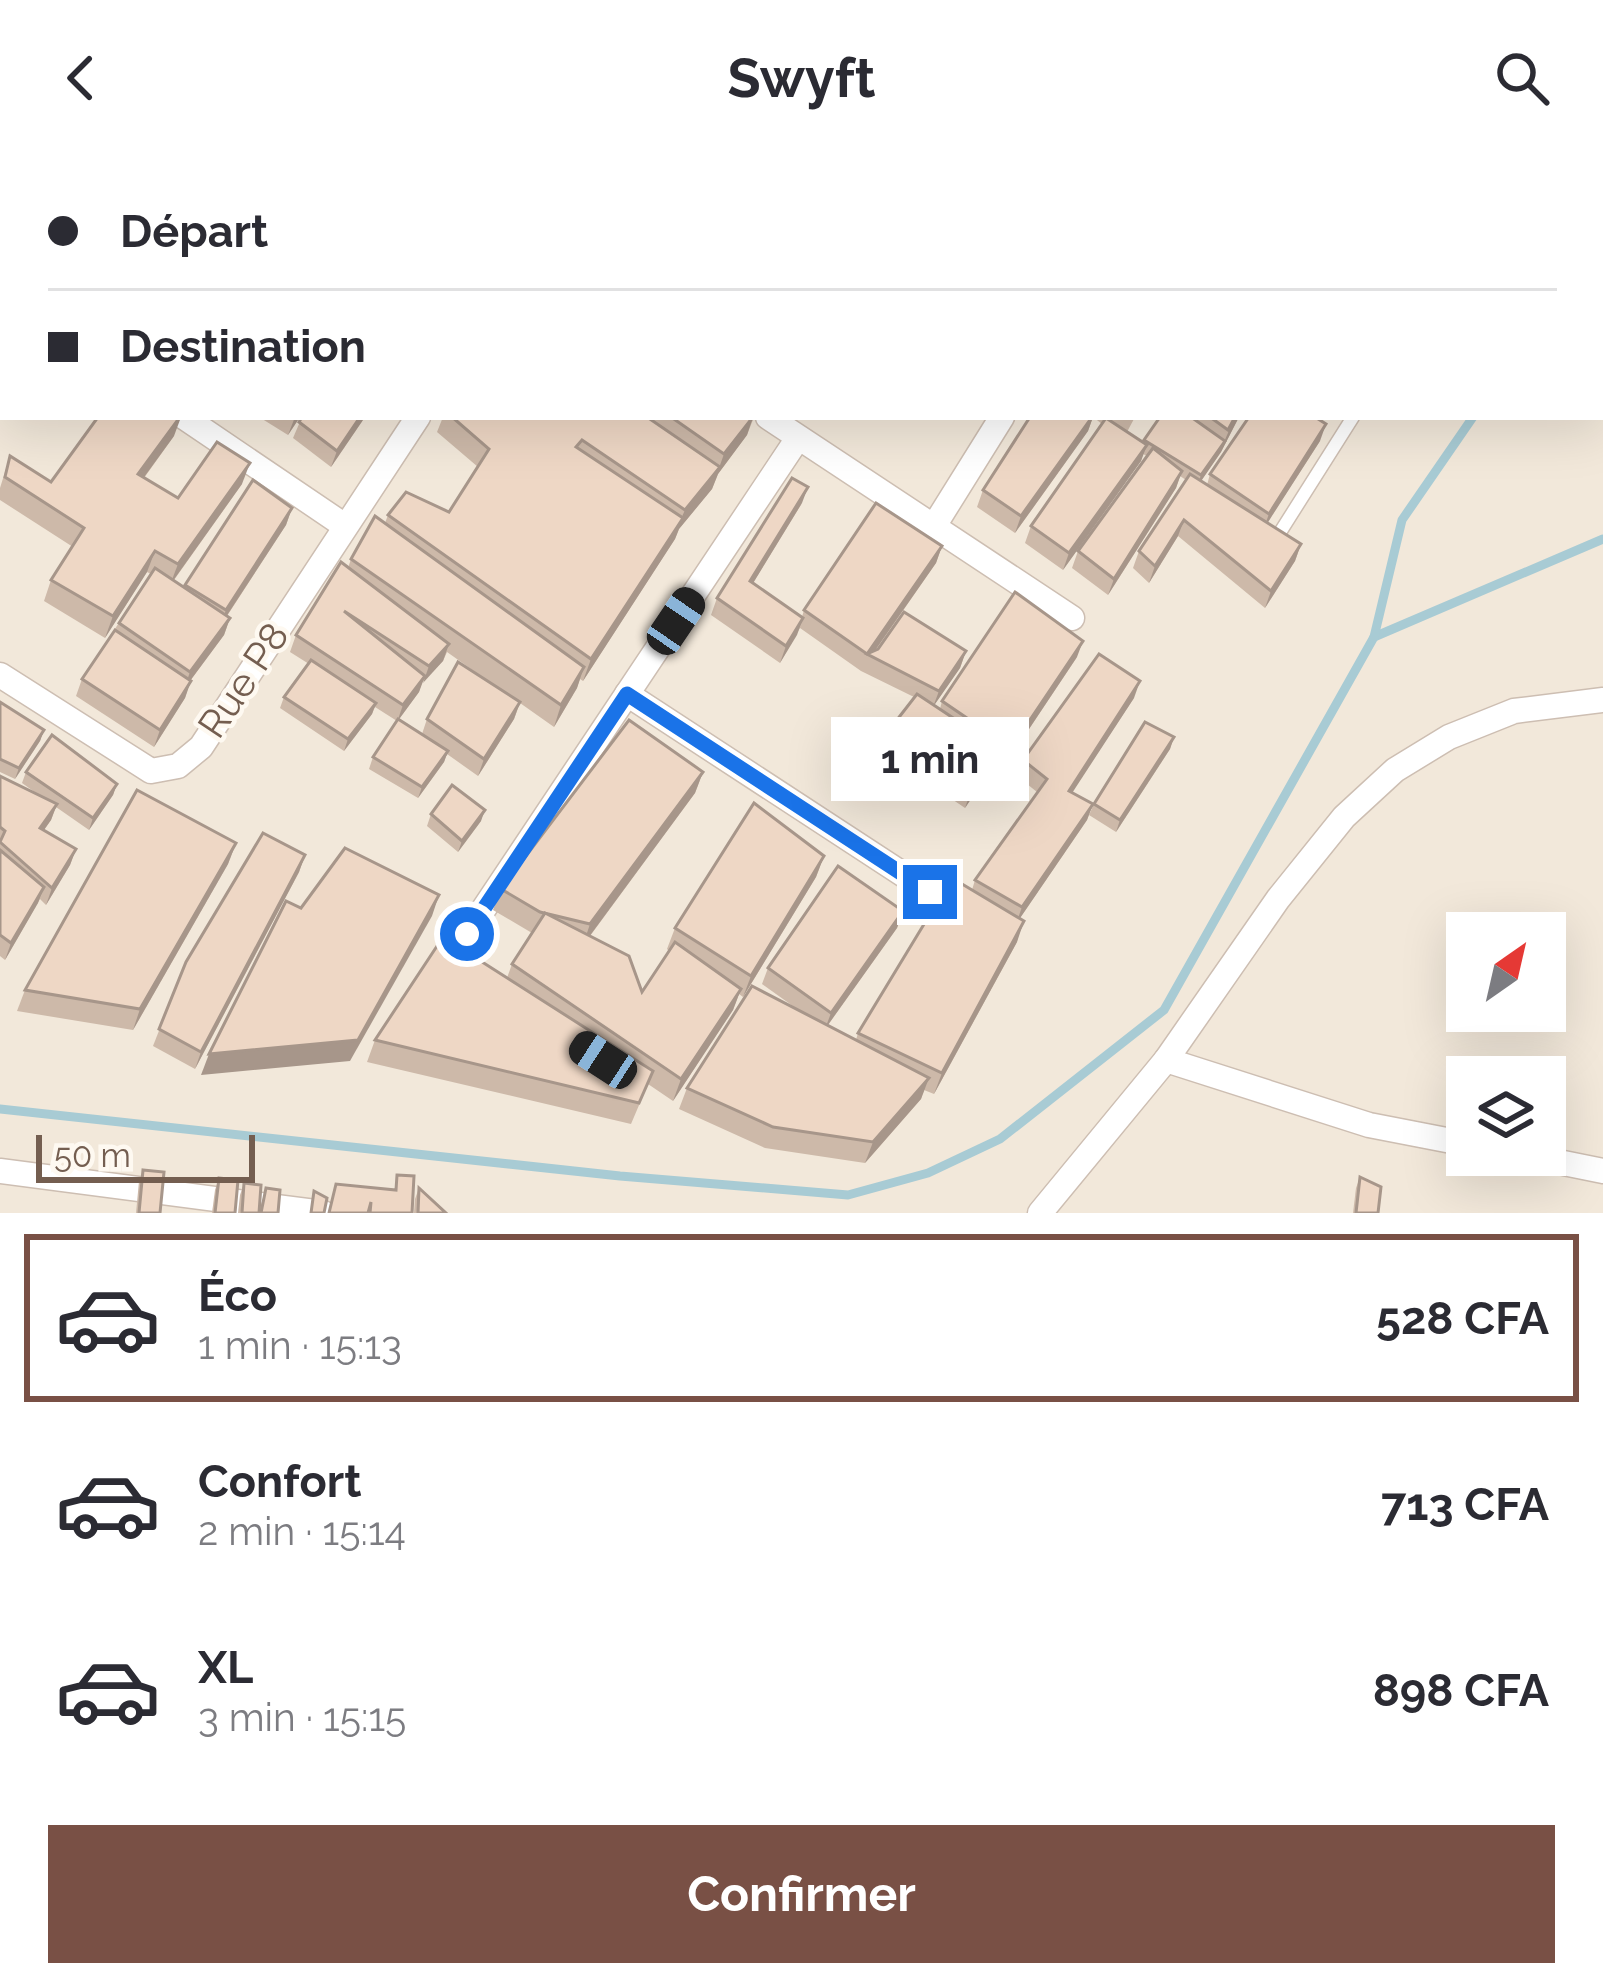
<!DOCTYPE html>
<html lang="fr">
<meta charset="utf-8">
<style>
:root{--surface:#fff;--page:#f7f7f7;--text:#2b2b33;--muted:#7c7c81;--line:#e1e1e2;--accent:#795045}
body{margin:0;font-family:Raleway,sans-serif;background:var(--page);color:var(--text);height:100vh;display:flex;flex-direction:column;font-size:45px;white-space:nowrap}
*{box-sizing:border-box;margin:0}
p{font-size:39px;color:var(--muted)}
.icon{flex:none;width:66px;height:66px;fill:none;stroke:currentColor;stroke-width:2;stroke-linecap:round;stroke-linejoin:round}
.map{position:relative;height:1057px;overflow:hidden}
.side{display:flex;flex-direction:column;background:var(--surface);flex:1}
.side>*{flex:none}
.banner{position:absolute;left:0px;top:0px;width:1605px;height:264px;box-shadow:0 12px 48px #0002;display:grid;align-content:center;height:264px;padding:0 48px;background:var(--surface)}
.needle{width:78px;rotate:34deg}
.buttons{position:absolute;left:1446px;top:756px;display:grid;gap:24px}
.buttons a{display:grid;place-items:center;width:120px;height:120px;border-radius:0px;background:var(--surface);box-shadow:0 12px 48px #0002;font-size:60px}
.scale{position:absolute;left:36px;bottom:30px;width:219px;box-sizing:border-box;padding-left:12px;border:6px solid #745e50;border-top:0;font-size:33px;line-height:42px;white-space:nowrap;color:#745e50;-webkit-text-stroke:9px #fef9f1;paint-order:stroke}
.end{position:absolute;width:54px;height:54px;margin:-27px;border:15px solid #1a73e8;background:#fff;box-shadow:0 0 0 6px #fff}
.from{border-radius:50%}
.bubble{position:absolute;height:84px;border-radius:0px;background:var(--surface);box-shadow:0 12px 48px #0002;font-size:39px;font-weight:700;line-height:84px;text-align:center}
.car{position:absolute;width:36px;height:72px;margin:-36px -18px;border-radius:15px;box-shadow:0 0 9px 3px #0007;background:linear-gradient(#222 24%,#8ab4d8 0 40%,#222 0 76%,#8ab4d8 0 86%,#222 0)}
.banner b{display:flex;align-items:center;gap:42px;height:114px;font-size:45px}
.banner b+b{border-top:3px solid var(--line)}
.banner i{width:30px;height:30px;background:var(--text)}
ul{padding:21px 0 0;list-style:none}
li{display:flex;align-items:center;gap:36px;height:168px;margin:0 24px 18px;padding:0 24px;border:6px solid transparent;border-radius:0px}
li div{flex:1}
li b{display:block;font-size:45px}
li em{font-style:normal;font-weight:700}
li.current{border-color:var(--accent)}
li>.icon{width:108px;height:108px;stroke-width:1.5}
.primary-button{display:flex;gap:24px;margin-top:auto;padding:24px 48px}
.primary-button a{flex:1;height:138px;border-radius:0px;background:var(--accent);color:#fff;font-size:48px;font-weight:700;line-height:138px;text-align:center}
header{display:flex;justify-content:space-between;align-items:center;height:156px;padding:0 48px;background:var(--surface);font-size:54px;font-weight:700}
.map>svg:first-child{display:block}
.residential{fill:#f2e8da;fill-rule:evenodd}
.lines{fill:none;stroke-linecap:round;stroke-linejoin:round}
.stream{stroke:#a8cbd4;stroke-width:9}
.lane-casing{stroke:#cdbeb2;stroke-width:15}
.street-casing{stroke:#cdbeb2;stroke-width:27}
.lane{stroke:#fff;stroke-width:12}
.street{stroke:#fff;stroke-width:24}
.wall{fill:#cdb9a9;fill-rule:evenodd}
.shaded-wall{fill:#a7968a}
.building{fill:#eed7c5;stroke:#a7968a;stroke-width:3}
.route{stroke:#1a73e8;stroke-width:15}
.labels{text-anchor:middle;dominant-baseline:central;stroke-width:9;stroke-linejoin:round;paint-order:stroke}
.street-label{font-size:39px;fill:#745e50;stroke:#fef9f1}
</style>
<header><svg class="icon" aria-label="back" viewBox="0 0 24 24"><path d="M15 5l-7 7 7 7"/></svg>Swyft<svg class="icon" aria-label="search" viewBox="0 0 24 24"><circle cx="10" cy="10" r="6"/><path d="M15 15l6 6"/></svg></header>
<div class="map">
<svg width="1603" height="1057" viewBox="0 0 1603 1057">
<rect width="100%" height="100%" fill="#fbf5eb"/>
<!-- residential -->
<path class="residential" d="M0,0h1603v1057h-1603zM3,3h1599v258h-1599zM1467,777h78v78h-78zM1467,921h78v78h-78z"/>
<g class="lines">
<!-- stream -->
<g class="stream">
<path d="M1602,69l1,-1"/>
<path d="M1374,481l229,-98"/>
<path d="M0,953l620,67 228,19 80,-22 72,-34 164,-129 210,-373 28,-117 71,-103"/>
</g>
<defs>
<g id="lane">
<path d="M1526,3l2,-3"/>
<path d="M1279,378l74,-117"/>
</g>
<g id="street">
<path d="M381,0l4,3"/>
<path d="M590,3l2,-3"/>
<path d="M0,135l3,2"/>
<path d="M184,261l161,109"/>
<path d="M768,261l304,201"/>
<path d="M934,370l68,-109"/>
<path d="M0,519l151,96 27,-5 23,-19 217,-330"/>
<path d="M627,538l303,198"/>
<path d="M477,820l-12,-10 -4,-16 6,-16 331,-496"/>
<path d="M1166,904l203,65 98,19"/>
<path d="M1524,999l79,16"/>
<path d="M0,1015l323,42"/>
<path d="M1040,1057l126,-153 112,-161 66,-82 51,-47 54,-33 65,-26 89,-11"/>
</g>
</defs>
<!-- lane casing -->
<use href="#lane" class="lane-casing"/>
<!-- street casing -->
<use href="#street" class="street-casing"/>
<!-- lane -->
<use href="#lane" class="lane"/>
<!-- street -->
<use href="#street" class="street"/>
</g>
<!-- wall -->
<g class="wall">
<path d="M234,0h97l-1,3h-94z"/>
<path d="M441,0h103l-2,3h-96z"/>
<path d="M967,0h34l-2,3h-28z"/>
<path d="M259,261h41l-12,18z"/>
<path d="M302,261h63l-34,50 -38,-29z"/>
<path d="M443,261h311l-7,18 -29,39 -6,15 -33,40 -4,10 -92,142 -3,-2 -3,9 -23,39 -34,-24 -6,16 -36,57 -31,-22 -3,8 -26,36 -49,-29 4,-12 24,-36 -22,-14 -3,7 -28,37 -64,-43 4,-11 25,-33 -19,-12 6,-17 52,-67 3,-9 34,-36 3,-8 61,-3 29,-45 -41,-35zM447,496l58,41 -78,26 -5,15 -23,-15 20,-27 3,-10 21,-21z"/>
<path d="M1030,261h105l-8,15 16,11 17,-26h79l-18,35 -20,29 6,4 3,-11 110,-33 -53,82 34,21 -6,17 -30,47 -87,-72 -29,47 -16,-15 6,-17 47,-71 -6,-4 -4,12 -68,107 -36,-27 6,-17 69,-95 -4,-2 -2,7 -78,109 -38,-27 6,-17 71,-102 -9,-7 -5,14 -73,102 -38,-26 6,-17z"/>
<path d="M174,280l-30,42 34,20 64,-14 -68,96 10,7 69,-107 39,28 -6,17 -59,91 3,2 -6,17 -34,46 -5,17 -31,49 -78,-51 6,-17 69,-105 -4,-2 -42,66 -61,-37 7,-21 22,-33 -73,-47v-12l10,-32 41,26z"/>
<path d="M802,347l-49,80 49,34 2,-7 138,-64 -6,17 -61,88h91l-6,17 -26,37 6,4 2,-8 135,-44 -72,108 -9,-6 -31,49 -85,-58 6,-16 28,-37 -53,-26 -61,-43 -20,35 -69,-48 6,-17z"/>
<path d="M1134,542l-62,94 21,12 -6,16 -67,98 -3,24 -83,152 -10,-4 -3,9 -56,64 -100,-15 -86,-39 8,-21 110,-79 -35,-25 6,-16 135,-57 -6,17 -69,97 28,15 2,-7 114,-143 3,-10 62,-88 -20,-16 6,-16z"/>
<path d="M0,546l44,28 -4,11 -25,38 -15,-7z"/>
<path d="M1174,581l-4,12 -54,83 -27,-17 5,-11z"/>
<path d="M26,616l91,12 -4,11 -24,35 -33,-23 -5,13 -7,10 32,19 -6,16 -24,40 -6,-6 -35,61 -5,-4v-180l36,17 -14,-10z"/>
<path d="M703,616l-8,21 -105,143 52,56 27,-41 -2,-2 8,-21 149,-72 -8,21 -73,120 -4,-3 -6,16 -60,91 -25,-17 -17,40 -264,-62 8,-22 132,-62 5,-14 20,-31 -39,-23 8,-21z"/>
<path d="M431,658l50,7 -23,31 -31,-26z"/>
<path d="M236,687l-8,21 -95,166 -116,-19 8,-21z"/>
<path d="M305,699l-6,17 -104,197 -42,-23 33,-84z"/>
<path d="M143,1014l17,43h-24l3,-32z"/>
<path d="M1360,1021l18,36h-25l3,-25z"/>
<path d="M219,1022l16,35h-23l3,-23z"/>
<path d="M244,1027l16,25 6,-20 12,25h-40l2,-18z"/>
<path d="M419,1032l27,25h-32l1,-14z"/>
</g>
<!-- shaded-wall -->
<g class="shaded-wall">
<path d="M181,261l-7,19 -43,59 7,-21z"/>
<path d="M295,261h5l-12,18z"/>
<path d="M360,261h5l-34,50 6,-16z"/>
<path d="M753,261l-6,18 -29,39 -6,15 -33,40 -4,10 -92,142 8,-22 89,-138 5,-11 34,-42 5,-14z"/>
<path d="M1093,261l-5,14 -73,102 6,-17z"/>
<path d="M1235,261h4l-18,35 -24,35 4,-12 23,-33z"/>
<path d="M1326,268l-6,17 -57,89 6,-16z"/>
<path d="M1147,289l-6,16 -78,109 6,-17z"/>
<path d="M250,307l-8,21 -72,101 8,-21z"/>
<path d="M1182,315l-6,17 -68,107 6,-16z"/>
<path d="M808,331l-6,16 -58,95 6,-17z"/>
<path d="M292,352l-6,17 -66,101 6,-16z"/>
<path d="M1184,364l-6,16 -29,47 6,-17z"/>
<path d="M1301,388l-6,17 -30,47 6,-17z"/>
<path d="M942,390l-6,17 -65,93 -4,-2 -6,17 6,-17z"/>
<path d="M155,395l-8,21 -42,66 8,-22z"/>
<path d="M230,462l-6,17 -40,54 6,-17z"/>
<path d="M803,462l-6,17 -17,28 6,-17z"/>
<path d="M1083,485l-6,16 -72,108 6,-17z"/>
<path d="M449,488l-6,17 -20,22 6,-17z"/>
<path d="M966,495l-6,17 -27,39 6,-16z"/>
<path d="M584,511l-7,21 -23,39 7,-22z"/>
<path d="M425,520l-6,16 -22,30 6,-17z"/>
<path d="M191,525l-6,17 -31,49 6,-17z"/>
<path d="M1140,525l-6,17 -71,109 6,-16z"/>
<path d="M520,546l-6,17 -36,57 6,-17z"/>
<path d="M376,547l-4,11 -28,37 4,-12z"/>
<path d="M44,574l-4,11 -25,38 4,-11z"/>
<path d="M1174,581l-4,12 -54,83 4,-12z"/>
<path d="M1000,593l-6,16 -29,43 6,-17z"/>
<path d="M448,595l-4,11 -26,36 4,-11z"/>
<path d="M703,616l-8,21 -112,152 7,-21z"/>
<path d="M117,628l-4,11 -24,35 4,-12z"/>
<path d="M57,648l-6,16 -17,24 6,-16z"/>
<path d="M1093,648l-6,16 -71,104 6,-17z"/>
<path d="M485,654l-4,11 -23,31 4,-11z"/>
<path d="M236,687l-8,21 -95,166 7,-21z"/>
<path d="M76,693l-6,16 -24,40 6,-17z"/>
<path d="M305,699l-6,17 -104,197 6,-17z"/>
<path d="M824,700l-8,21 -73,120 8,-21z"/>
<path d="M44,731l-6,16 -33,57 6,-17z"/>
<path d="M439,739l-7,21 -82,145 -149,14 8,-21z"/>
<path d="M903,755l-6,17 -72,101 6,-16z"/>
<path d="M1024,765l-7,21 -83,152 8,-21z"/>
<path d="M741,833l-8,21 -60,91 8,-22z"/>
<path d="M929,922l-8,21 -56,64 8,-21z"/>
</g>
<!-- building -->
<g class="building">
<path d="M23,0h92l-1,3h-86z"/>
<path d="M136,0h89l-2,3h-83z"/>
<path d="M262,0h66l-1,3h-61z"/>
<path d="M472,0h69l-1,3h-64z"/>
<path d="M1007,0h55l-2,3h-55z"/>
<path d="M1070,0h27l4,3h-33z"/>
<path d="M98,261h82l-42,57 40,24 39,-56 33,21 -72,101 -23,-13 -42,65 -62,-36 33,-52 -79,-51 5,-21 41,26z"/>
<path d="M302,261h58l-23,34 -38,-29z"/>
<path d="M452,261h195l73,50 -35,43 -103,-70 -6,7 107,71 -92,141 -203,-144 18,-23 43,20 40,-63z"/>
<path d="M671,261h82l-29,37z"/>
<path d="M1030,261h62l-71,99 -38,-26z"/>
<path d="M1160,261h31l34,24 -24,34 -57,-35z"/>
<path d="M1210,261h25l-7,13z"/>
<path d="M1249,261h66l11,7 -57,90 -59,-40z"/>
<path d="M1106,262l41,27 -78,108 -38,-27z"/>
<path d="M1153,292l29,23 -68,108 -36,-28z"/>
<path d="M1190,318l111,70 -30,47 -87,-71 -29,46 -16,-15z"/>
<path d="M792,322l16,9 -58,94 53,37 -17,28 -69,-48z"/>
<path d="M253,324l39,28 -66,102 -41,-25z"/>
<path d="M876,347l66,43 -75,108 -63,-44z"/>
<path d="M375,360l209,151 -23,38 -210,-146z"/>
<path d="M341,406l108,82 -20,22 -85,-55 81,65 -22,29 -107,-70z"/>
<path d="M155,412l75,50 -40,54 -71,-49z"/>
<path d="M1015,436l68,49 -72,107 -69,-47z"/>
<path d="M904,456l62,39 -27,40 -72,-37 11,-5z"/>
<path d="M115,474l76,51 -31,49 -78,-51z"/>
<path d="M1099,498l41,27 -71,110 24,13 -71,103 -47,-27 72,-101 -24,-19z"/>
<path d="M311,504l65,43 -28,36 -64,-42z"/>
<path d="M458,506l62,40 -36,57 -57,-40z"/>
<path d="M917,538l83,55 -29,42 -85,-57z"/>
<path d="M0,546l44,28 -25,38 -19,-9z"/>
<path d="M398,563l50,32 -26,36 -49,-30z"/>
<path d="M629,564l74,52 -113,152 -50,-12 -39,-23z"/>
<path d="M1145,566l29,15 -54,83 -26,-16z"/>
<path d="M52,579l65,49 -24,34 -67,-46z"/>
<path d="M0,620l57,28 -17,24 36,21 -24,39 -52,-46 5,-11 -5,-4z"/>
<path d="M452,629l33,25 -23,31 -31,-27z"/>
<path d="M137,634l99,53 -96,166 -115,-19z"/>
<path d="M754,647l70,53 -73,120 -76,-48z"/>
<path d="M263,677l42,22 -104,197 -42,-23 27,-67z"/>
<path d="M345,692l94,47 -81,145 -149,14 77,-153 15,7z"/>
<path d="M0,694l44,37 -33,56 -11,-8z"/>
<path d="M838,710l65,45 -72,102 -63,-45z"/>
<path d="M952,722l72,43 -82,152 -84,-40z"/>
<path d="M545,757l84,43 13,36 33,-50 66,47 -60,90 -169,-115z"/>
<path d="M443,781l210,134 -14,32 -264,-63z"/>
<path d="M752,830l177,92 -56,64 -100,-15 -86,-39z"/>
<path d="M143,1014l21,2 -4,41h-21z"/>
<path d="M397,1019l17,1 -2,37h-42l1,-11 -3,11h-39l7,-29 60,6z"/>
<path d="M1360,1021l21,10 -3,26h-22z"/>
<path d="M219,1022l19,2 -3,33h-20z"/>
<path d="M244,1027l17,2 -2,28h-17z"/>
<path d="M266,1032l14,2 -2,23h-17z"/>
<path d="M419,1032l27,25h-28z"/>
<path d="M314,1035l13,7 -3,15h-13z"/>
</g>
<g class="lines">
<!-- route -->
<path class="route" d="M467,778l160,-240 303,198"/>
</g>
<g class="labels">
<!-- street labels -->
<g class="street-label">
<text transform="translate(243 524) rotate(-56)">Rue P8</text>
</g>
</g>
</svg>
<div class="buttons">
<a><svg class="needle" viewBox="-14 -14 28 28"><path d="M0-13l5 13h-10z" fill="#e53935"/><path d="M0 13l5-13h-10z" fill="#7c7c81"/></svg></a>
<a><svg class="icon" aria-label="layers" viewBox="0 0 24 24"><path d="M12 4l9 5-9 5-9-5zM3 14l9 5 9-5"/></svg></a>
</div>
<div class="scale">50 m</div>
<i class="end from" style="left:467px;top:778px"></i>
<i class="end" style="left:930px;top:736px"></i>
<div class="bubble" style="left:831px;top:561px;width:198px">1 min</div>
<i class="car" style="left:676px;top:465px;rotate:34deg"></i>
<i class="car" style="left:603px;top:904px;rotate:303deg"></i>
<div class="banner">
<b><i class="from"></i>Départ</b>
<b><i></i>Destination</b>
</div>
</div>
<section class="side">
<ul>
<li class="current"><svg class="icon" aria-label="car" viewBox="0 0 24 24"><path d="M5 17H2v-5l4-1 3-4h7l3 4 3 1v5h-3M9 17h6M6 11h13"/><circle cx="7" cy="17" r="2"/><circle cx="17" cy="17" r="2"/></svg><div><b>Éco</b><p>1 min · 15:13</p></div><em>528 CFA</em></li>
<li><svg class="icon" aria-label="car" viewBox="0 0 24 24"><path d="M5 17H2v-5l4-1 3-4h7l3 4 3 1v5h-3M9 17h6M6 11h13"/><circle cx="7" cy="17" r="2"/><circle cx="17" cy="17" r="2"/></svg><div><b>Confort</b><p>2 min · 15:14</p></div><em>713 CFA</em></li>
<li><svg class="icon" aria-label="car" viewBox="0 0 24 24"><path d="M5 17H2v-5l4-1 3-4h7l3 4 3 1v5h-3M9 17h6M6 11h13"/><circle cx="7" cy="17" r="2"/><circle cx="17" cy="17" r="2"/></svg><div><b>XL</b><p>3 min · 15:15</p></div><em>898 CFA</em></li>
</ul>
<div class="primary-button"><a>Confirmer</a></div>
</section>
